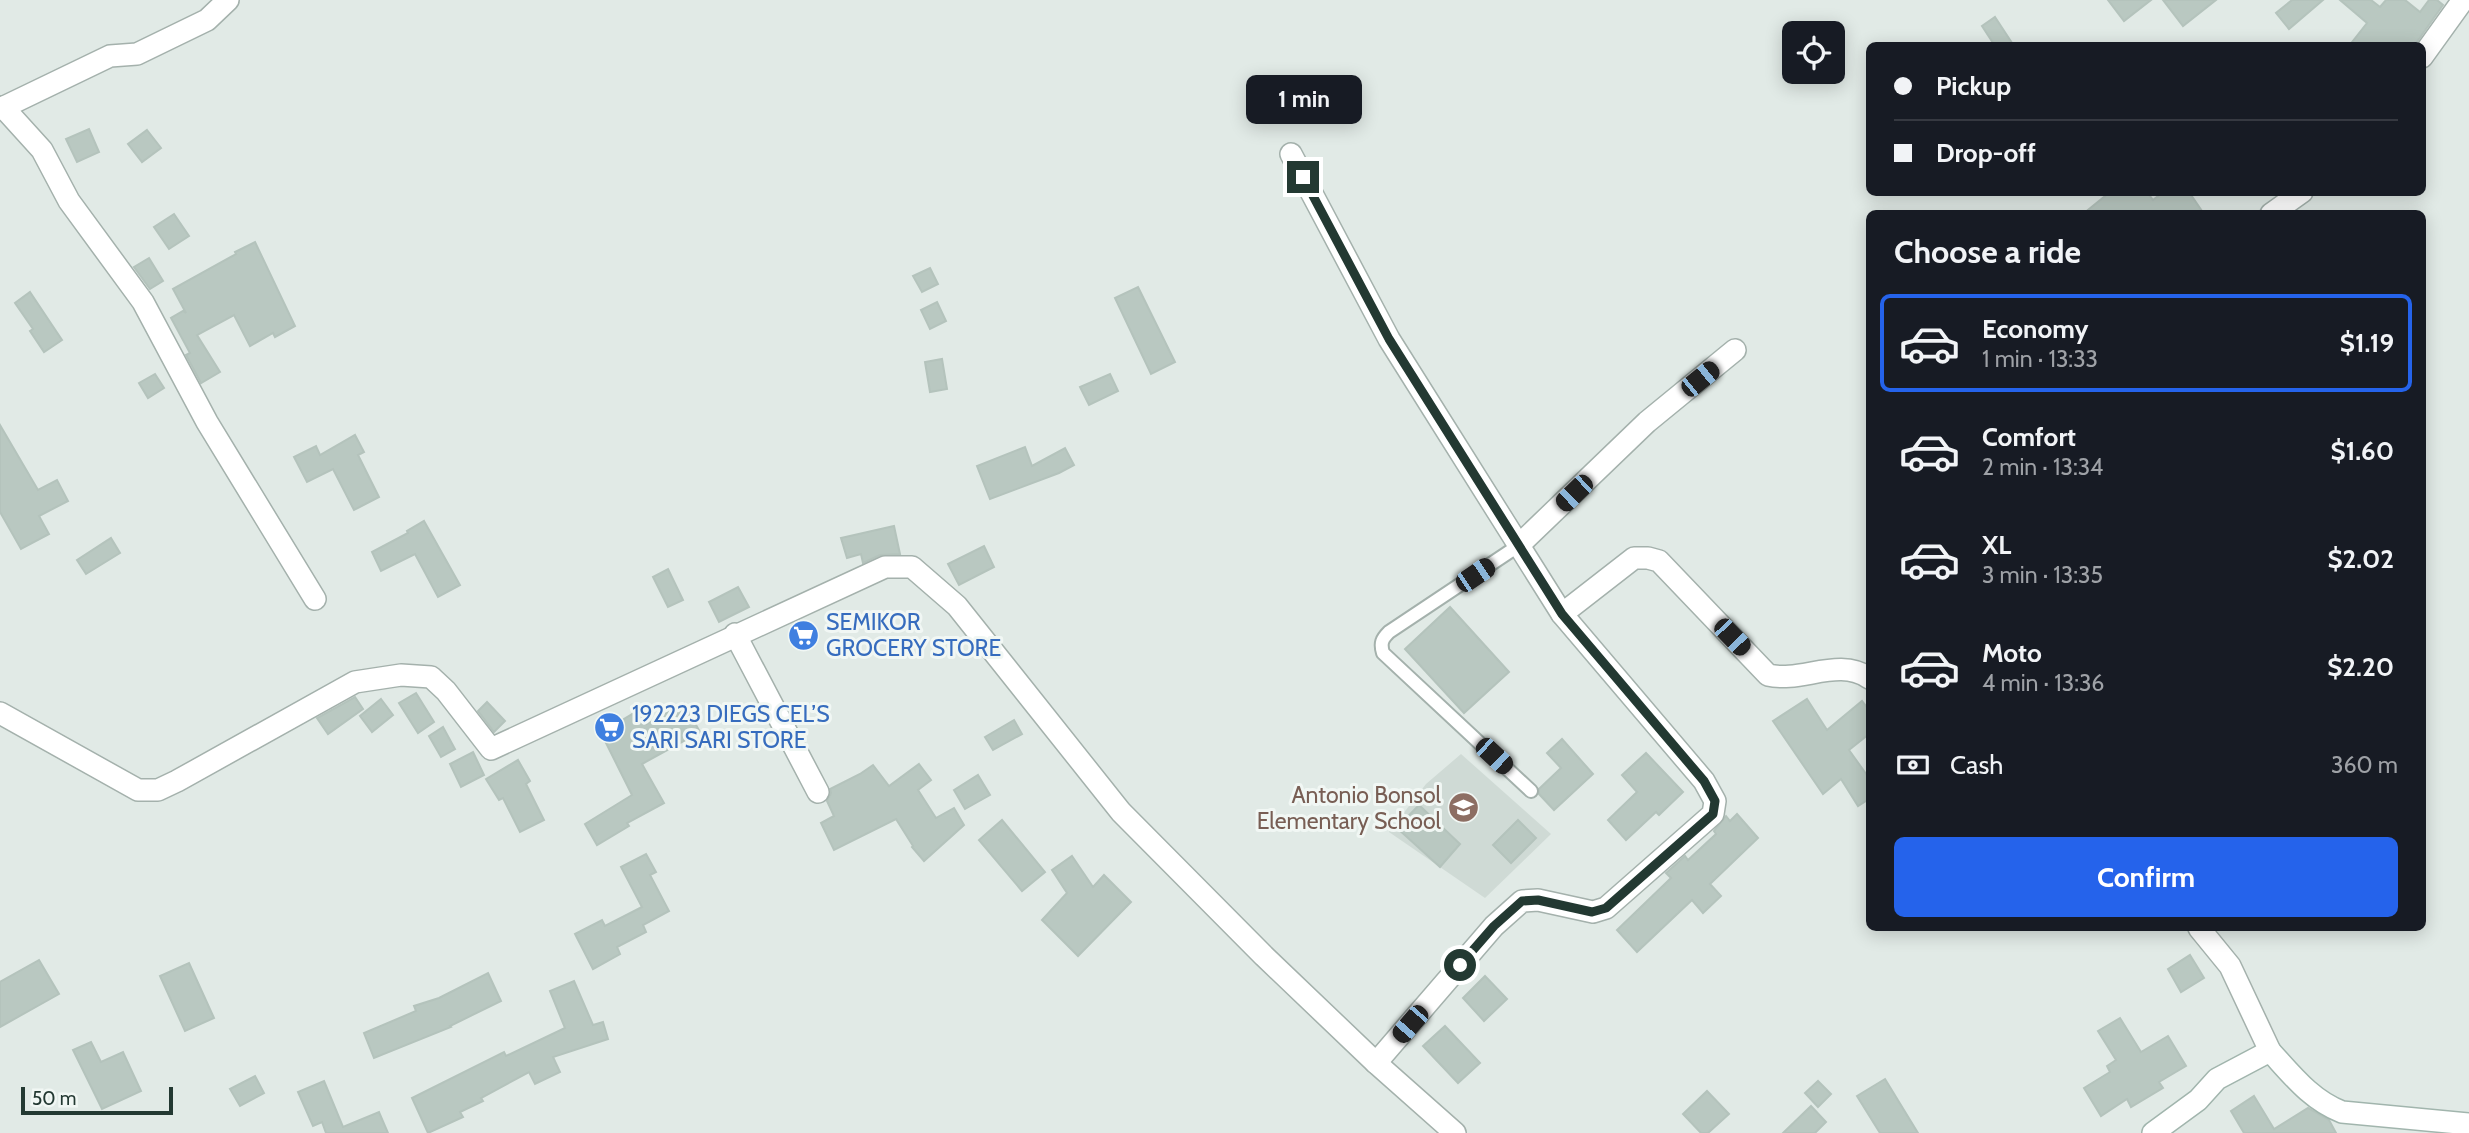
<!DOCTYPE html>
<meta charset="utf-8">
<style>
:root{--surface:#171b24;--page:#242831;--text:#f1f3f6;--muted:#9ea1a6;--line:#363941;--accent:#2563eb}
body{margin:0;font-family:Cabin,sans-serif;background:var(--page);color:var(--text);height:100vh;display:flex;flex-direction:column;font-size:26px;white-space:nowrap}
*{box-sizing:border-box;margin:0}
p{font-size:23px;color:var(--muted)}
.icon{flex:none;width:38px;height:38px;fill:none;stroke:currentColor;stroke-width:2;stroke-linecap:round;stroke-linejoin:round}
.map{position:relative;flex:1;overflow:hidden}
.details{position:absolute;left:1866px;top:210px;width:560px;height:721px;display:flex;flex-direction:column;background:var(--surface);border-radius:10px;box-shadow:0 4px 18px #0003}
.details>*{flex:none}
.guide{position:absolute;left:1866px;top:42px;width:560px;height:154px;border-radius:10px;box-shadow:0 4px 18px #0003;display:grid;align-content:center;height:154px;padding:0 28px;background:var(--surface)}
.controls{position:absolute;left:1782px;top:21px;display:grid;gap:14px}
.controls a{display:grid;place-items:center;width:63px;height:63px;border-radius:10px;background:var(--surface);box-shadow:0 4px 18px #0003;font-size:35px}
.scale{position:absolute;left:21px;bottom:18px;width:152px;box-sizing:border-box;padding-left:7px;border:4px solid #233932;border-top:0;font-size:19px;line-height:24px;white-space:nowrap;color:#233932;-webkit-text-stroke:5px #f1f7f4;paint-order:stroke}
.end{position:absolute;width:32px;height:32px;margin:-16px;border:9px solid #233932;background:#fff;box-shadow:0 0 0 4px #fff}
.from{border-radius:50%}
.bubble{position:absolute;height:49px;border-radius:10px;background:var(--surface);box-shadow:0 4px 18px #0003;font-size:23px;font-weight:700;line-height:49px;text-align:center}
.car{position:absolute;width:21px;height:42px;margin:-21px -10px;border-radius:9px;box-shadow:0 0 5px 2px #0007;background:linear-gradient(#222 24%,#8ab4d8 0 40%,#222 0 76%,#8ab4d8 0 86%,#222 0)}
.guide b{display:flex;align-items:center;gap:24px;height:66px;font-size:26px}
.guide b+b{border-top:2px solid var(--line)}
.guide i{width:18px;height:18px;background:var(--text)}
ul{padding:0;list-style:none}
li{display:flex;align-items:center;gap:21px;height:98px;margin:0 14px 10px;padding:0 14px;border:4px solid transparent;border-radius:10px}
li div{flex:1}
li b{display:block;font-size:26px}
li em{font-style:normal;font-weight:700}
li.current{border-color:var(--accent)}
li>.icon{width:63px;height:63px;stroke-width:1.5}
h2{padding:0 28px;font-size:32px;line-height:84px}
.pay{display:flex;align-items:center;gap:18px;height:77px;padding:0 28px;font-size:26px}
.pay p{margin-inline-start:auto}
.primary-button{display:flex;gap:14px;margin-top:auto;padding:14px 28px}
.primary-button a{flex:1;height:80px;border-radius:10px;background:var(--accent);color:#fff;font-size:28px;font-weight:700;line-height:80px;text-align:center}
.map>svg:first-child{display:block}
.built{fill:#cfdad5}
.building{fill:#b9c8c1;stroke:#b4c3bc;stroke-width:2}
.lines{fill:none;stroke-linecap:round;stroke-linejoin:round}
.lane-casing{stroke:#a4b1ac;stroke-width:16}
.street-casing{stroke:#a4b1ac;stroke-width:24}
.secondary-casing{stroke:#a1b5ad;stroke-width:24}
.lane{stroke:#fff;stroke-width:12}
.street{stroke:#fff;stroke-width:21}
.secondary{stroke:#fff;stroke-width:21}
.route{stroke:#233932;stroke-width:9}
.labels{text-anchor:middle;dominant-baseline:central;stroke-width:6;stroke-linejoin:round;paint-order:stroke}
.shop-label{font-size:23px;fill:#366cbe;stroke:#f1f7f4;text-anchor:start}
.education-label{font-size:23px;fill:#785e54;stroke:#f1f7f4;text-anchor:end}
</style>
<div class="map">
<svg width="2469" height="1133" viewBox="0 0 2469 1133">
<rect width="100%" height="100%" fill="#e1eae6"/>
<!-- built -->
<path class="built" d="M1461,754l90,80 -66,64 -96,-66 37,-48z"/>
<!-- building -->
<g class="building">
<path d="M2108,0h43l-27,21z"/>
<path d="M2163,0h53l-33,26z"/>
<path d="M2292,0h31l-34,29 -13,-16z"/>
<path d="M2340,0h31l9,7 6,-7h19l15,12 9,-12h8l6,5 -29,41h-65l18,-23z"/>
<path d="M1995,17l19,29h-19l-13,-20z"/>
<path d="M89,129l10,23 -22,10 -11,-23z"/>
<path d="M147,130l14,18 -19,14 -14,-18z"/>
<path d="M2110,192h37l6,8 10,-8h26l15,22h-121z"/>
<path d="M174,214l15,22 -20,13 -15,-22z"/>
<path d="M255,242l40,84 -20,11 -2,-4 -23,13 -16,-31 -37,20 23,37 -19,11 -15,-28 4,-2 -19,-35 12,-7 3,2 -13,-24 63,-35 -1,-2z"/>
<path d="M149,258l14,23 -13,8 -16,-22z"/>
<path d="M930,268l8,16 -16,8 -9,-16z"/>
<path d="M1138,287l37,75 -24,12 -36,-76z"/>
<path d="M30,292l32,48 -18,12 -14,-21 3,-2 -18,-26z"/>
<path d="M937,302l9,19 -16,8 -9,-19z"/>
<path d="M942,359l5,30 -17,3 -5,-30z"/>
<path d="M155,374l9,14 -16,10 -9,-15z"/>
<path d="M1110,374l8,17 -29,14 -9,-18z"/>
<path d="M0,425l38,65 19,-10 11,21 -29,15 10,18 -28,15 -21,-37z"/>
<path d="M355,435l9,17 -6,3 21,42 -25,13 -21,-41 -26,13 -13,-25 22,-11 4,9z"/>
<path d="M1025,447l7,19 33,-18 9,17 -15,8 -69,26 -13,-33z"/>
<path d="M424,521l36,64 -22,12 -23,-43 -34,17 -9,-19 36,-19 -1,-2z"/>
<path d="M894,526l6,28 -20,1 -17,8 -2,-9 -14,4 -6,-20z"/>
<path d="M111,538l9,15 -34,21 -9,-14z"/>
<path d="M984,546l10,21 -35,18 -11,-21z"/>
<path d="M668,569l15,31 -15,7 -15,-30z"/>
<path d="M738,587l11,20 -30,15 -10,-20z"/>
<path d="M1450,607l59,65 -45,41 -59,-64z"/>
<path d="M416,693l18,29 -16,11 -19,-30z"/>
<path d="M355,697l8,12 -35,25 -11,-16z"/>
<path d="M381,699l12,16 -21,17 -12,-16z"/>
<path d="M1807,699l20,31 35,-29 7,9v24l-20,16 20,28v21l-11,7 -17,-27 -18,15 -50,-73z"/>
<path d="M487,702l18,19 -11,11 -16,-21z"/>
<path d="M684,703l16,29 -58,32 22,39 -37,20 2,3 -32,19 -12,-21 47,-29 -31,-62 38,-23 8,14z"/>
<path d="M1014,720l8,14 -29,16 -8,-13z"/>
<path d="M443,727l12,22 -14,8 -12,-21z"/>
<path d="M1562,739l31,35 -39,36 -15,-16v-5l22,-21 -14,-15z"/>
<path d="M473,752l11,23 -23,12 -11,-23z"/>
<path d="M1646,753l37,39 -24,23 -3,-3 -30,28 -18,-20 29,-28 -15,-17z"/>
<path d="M518,760l12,21 -4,3 18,36 -24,12 -17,-34 -4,2 -13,-21z"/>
<path d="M919,764l12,16 -13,10 18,28 18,-10 10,17 -40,36 -12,-14 1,-1 -17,-27 -62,31 -13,-27 13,-7 -7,-15 4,-8 -1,-4 30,-15 13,-9 16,21z"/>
<path d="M978,775l12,20 -25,14 -11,-19z"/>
<path d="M1419,805l41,39 -20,23 -43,-39z"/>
<path d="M1737,814l21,24 -48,46 11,12 -18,17 -11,-13 -55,52 -20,-22 54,-52 -5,-5 19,-17 3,4 28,-26 -2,-3 12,-15 4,5z"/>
<path d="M1002,820l43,52 -23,19 -43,-51z"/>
<path d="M1518,820l18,18 -25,25 -18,-18z"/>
<path d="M646,854l10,18 -6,3 19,36 -26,14 3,7 -29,15 3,7 -27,15 -18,-35 27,-14 3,6 37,-19 -21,-40z"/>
<path d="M1072,856l21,31 11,-12 27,27 -53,54 -36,-36 25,-27 -15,-23z"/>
<path d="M2190,955l14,23 -23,14 -13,-23z"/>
<path d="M39,960l20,34 -59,33v-45z"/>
<path d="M189,963l25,55 -29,13 -25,-55z"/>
<path d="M488,973l13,28 -51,25 1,1 -77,31 -10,-25 52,-22 -2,-5 25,-8z"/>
<path d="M1485,976l22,23 -23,22 -21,-23z"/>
<path d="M574,981l19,44 10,-3 5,17 -55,18 7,15 -25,12 -6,-12 -48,26 2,3 -23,11 3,5 -35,16 -16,-35 92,-46 2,4 59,-28 -15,-37z"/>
<path d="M2120,1018l21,34 27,-16 18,30 -27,16 4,6 -32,19 -4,-8 -26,17 -17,-28 26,-16 -3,-6 9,-6 -18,-29z"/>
<path d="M1445,1026l35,37 -22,20 -35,-37z"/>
<path d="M91,1042l10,20 22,-10 18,39 -39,18 -29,-59z"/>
<path d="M255,1076l9,17 -24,13 -10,-17z"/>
<path d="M1885,1079l33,54h-38l-23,-37z"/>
<path d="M324,1081l19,46 36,-15 9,21h-62l-4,-11 -9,4 -15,-34z"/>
<path d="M1818,1081l13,13 -13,13 -13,-14z"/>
<path d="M1707,1091l22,23 -21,19h-7l-18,-19z"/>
<path d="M2254,1096l20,33 34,-21 21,12 7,13h-92l-13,-22z"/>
<path d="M1811,1106l15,16 -11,11h-32z"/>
</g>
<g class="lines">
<defs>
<path id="lane" d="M1518,546l-129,86c-7,7 -9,11 -6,21l148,138"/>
<g id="street">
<path d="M2422,57l41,-57"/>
<path d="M3,107l39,43 27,51 74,101 64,120 108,177"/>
<path d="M0,109l110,-53 27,-2 70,-34 21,-20"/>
<path d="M1291,154l98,185 173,275 142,167 11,20 -2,13 -107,94 -13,4 -55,-12 -16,1 -28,25 -118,137"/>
<path d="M2271,214l31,-22"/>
<path d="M1518,546l129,-124 88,-72"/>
<path d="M1562,614l72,-56h14l11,3 109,114c33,8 71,-18 101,3"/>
<path d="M735,634l83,158"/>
<path d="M0,713l138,77h20l19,-9 178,-99 46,-7 30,2 15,14 45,58 394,-182h27l45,39 164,206 143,144 112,107 79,70"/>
<path d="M2199,928l31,38 40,85"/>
</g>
<path id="secondary" d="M2153,1133l45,-33 19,-21 53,-28c22,24 41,49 72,61l127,12"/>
</defs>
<!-- lane casing -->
<use href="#lane" class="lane-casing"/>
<!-- street casing -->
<use href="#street" class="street-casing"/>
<!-- secondary casing -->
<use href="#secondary" class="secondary-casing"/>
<!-- lane -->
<use href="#lane" class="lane"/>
<!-- street -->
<use href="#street" class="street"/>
<!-- secondary -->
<use href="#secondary" class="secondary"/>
</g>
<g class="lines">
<!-- route -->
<path class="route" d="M1303,177l86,162 173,275 142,167 11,20 -2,13 -107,94 -14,4 -54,-12 -16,1 -28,25 -34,39"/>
</g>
<!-- icons -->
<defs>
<symbol id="supermarket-disc" viewBox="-11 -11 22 22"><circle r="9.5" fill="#3f7fe0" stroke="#f1f7f4"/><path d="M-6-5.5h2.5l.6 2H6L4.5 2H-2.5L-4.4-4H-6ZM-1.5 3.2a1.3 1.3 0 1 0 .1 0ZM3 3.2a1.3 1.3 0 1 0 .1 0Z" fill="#fff"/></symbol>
<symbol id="school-disc" viewBox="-11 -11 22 22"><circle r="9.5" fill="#8d6e63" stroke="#f1f7f4"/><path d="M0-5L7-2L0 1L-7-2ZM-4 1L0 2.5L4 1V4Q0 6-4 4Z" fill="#fff"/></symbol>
</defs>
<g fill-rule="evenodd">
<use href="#supermarket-disc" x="786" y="618" width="35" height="35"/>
<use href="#supermarket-disc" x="592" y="710" width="35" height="35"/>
<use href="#school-disc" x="1446" y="790" width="35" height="35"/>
</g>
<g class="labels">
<!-- shop labels -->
<g class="shop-label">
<text x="826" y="622">SEMIKOR<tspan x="826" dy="26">GROCERY STORE</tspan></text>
<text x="632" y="714">192223 DIEGS CEL’S<tspan x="632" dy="26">SARI SARI STORE</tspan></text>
</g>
<!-- education labels -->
<g class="education-label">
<text x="1441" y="795">Antonio Bonsol<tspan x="1441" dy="26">Elementary School</tspan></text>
</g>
</g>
</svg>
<div class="controls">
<a><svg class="icon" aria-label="locate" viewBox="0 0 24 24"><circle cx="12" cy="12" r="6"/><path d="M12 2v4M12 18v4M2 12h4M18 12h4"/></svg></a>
</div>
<div class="scale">50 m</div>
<i class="end from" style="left:1460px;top:965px"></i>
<i class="end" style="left:1303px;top:177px"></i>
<div class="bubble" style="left:1246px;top:75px;width:116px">1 min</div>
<i class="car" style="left:1700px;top:379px;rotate:51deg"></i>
<i class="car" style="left:1574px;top:493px;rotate:226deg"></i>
<i class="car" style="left:1475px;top:575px;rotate:56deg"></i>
<i class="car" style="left:1732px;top:637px;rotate:136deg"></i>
<i class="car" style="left:1494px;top:756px;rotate:133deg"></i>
<i class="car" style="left:1410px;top:1024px;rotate:221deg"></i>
<div class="guide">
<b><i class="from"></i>Pickup</b>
<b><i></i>Drop-off</b>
</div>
<section class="details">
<h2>Choose a ride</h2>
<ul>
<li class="current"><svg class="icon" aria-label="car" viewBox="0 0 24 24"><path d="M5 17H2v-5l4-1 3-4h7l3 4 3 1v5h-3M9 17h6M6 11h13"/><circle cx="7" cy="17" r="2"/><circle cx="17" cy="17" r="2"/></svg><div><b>Economy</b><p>1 min · 13:33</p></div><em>$1.19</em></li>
<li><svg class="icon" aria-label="car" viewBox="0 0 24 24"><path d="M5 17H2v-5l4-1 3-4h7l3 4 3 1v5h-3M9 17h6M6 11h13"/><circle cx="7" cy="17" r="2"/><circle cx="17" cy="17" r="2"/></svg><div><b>Comfort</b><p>2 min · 13:34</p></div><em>$1.60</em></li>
<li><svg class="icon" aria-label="car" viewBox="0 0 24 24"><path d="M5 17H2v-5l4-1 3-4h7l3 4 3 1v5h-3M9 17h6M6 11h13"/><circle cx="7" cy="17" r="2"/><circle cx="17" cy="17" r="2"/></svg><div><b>XL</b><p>3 min · 13:35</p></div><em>$2.02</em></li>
<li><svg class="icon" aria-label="car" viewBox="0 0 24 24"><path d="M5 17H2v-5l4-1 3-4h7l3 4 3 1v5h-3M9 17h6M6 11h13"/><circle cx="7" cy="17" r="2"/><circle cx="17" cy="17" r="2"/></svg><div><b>Moto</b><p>4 min · 13:36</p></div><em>$2.20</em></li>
</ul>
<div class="pay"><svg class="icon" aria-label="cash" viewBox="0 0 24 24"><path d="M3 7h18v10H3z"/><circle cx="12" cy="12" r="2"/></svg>Cash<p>360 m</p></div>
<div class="primary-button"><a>Confirm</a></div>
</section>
</div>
